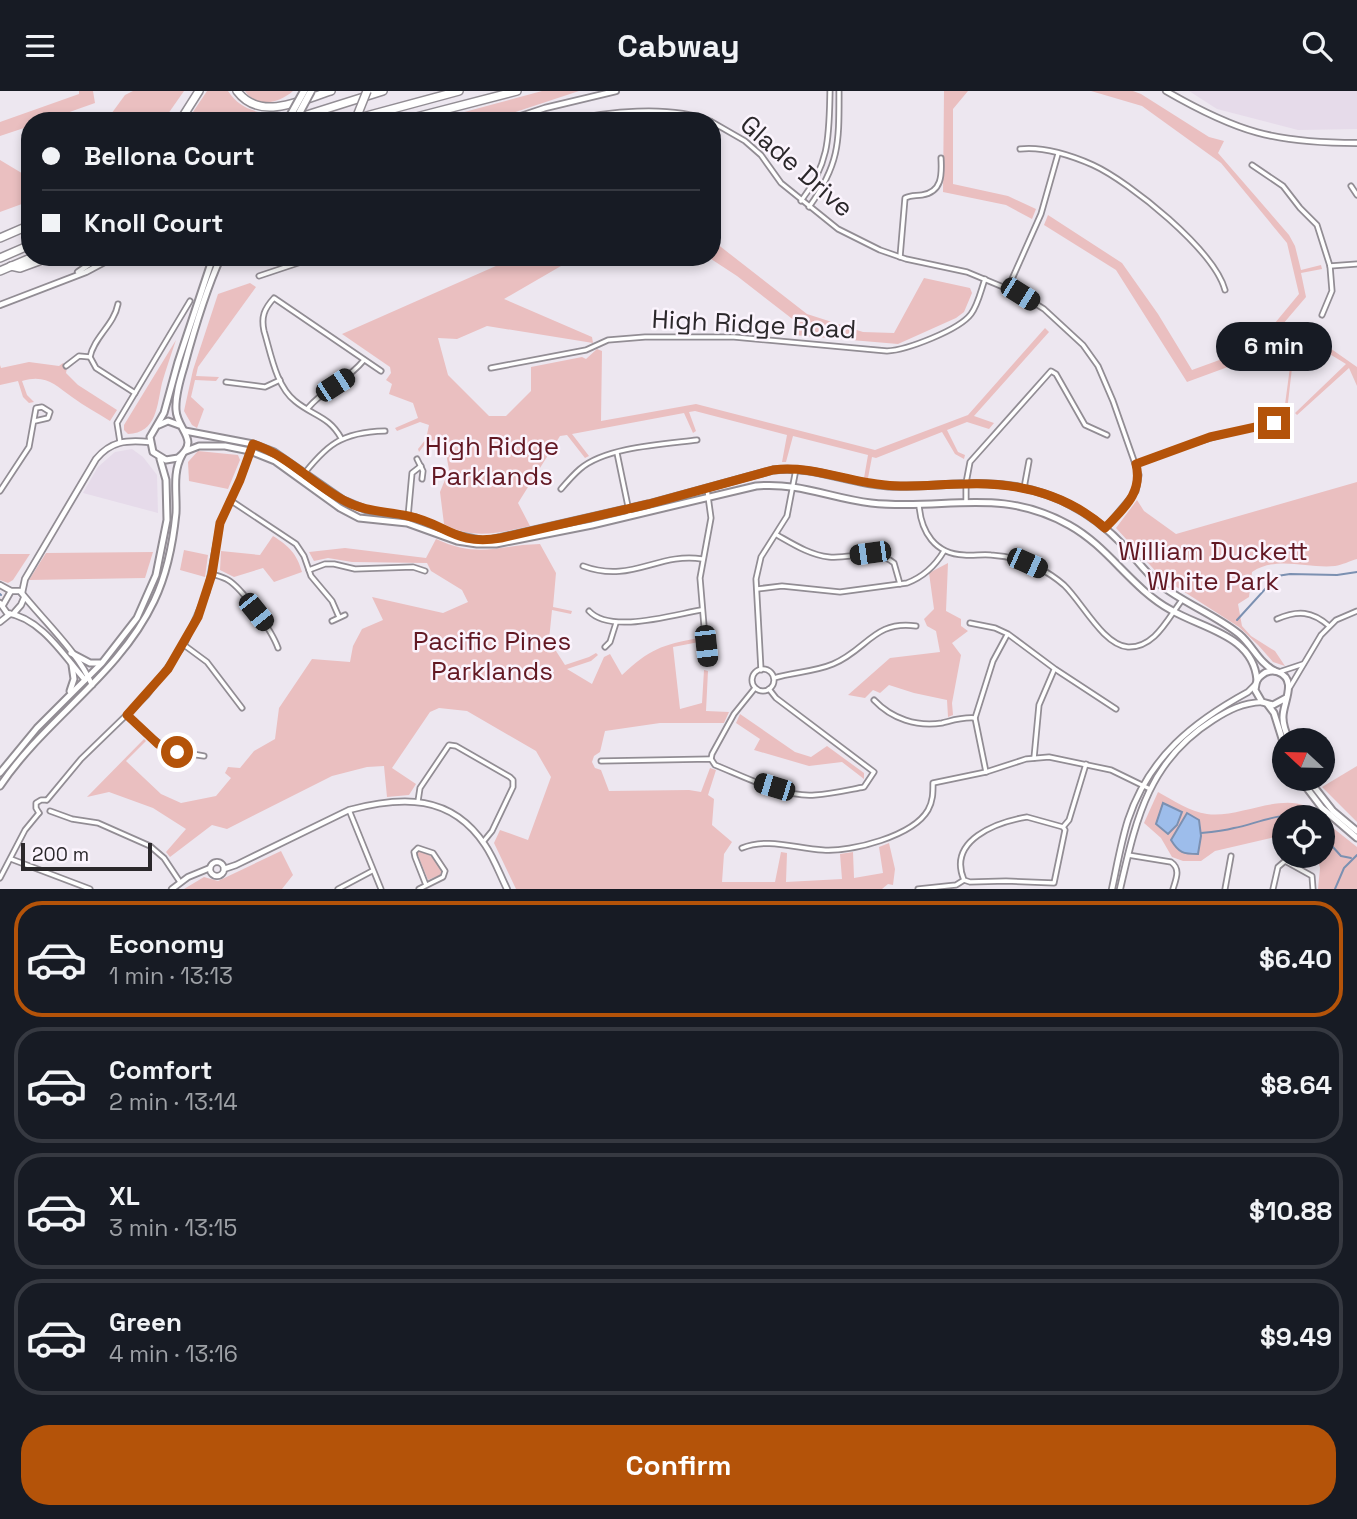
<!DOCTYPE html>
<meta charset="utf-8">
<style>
:root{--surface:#171b24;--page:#242831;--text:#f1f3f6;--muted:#9ea1a6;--line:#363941;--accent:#b45309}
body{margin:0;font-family:"Space Grotesk",sans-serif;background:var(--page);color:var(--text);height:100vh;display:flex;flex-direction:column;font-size:26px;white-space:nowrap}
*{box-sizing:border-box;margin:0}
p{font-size:23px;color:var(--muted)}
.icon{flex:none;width:38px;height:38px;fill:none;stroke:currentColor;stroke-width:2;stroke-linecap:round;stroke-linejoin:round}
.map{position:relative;height:798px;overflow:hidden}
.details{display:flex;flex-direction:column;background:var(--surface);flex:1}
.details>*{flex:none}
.top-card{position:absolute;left:21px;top:21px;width:700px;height:154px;border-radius:28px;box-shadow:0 4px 10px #0003;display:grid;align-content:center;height:154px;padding:0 21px;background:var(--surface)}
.needle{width:46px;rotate:292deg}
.buttons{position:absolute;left:1272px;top:637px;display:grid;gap:14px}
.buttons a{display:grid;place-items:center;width:63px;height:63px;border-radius:50%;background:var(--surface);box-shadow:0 4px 10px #0003;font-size:35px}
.scale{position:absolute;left:21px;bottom:18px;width:131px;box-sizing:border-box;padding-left:7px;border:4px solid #2b282b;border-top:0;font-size:19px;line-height:24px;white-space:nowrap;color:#2b282b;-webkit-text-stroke:5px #fbf4fd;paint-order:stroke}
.end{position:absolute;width:32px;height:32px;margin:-16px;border:9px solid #b45309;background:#fff;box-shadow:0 0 0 4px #fff}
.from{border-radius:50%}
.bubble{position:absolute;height:49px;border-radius:24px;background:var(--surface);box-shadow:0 4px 10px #0003;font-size:23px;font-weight:700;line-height:49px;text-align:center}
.car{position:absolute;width:21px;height:42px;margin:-21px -10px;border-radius:9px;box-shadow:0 0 5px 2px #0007;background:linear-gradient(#222 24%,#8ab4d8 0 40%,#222 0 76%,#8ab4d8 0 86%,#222 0)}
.top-card b{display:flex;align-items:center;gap:24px;height:66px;font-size:26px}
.top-card b+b{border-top:2px solid var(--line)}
.top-card i{width:18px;height:18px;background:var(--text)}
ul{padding:12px 0 0;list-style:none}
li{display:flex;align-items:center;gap:21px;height:116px;margin:0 14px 10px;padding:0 7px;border:4px solid var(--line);border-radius:28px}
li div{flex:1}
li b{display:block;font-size:26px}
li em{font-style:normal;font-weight:700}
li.active{border-color:var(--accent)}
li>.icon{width:63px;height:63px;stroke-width:1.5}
.cta{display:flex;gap:14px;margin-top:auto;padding:14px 21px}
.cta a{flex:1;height:80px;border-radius:28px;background:var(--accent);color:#fff;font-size:28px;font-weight:700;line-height:80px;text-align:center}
header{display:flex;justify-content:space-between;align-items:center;height:91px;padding:0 21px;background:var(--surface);font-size:32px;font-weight:700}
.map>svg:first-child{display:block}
.built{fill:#e6dbea}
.green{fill:#eabfc0}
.water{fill:#9dbdeb;stroke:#7b90b1;stroke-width:2}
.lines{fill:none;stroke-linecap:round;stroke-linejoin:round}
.stream{stroke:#7b90b1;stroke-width:2}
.minor-casing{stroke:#928d94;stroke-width:7}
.tertiary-casing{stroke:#928d94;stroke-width:8}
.secondary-casing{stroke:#928d94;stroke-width:9}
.primary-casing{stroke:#928d94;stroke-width:9}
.motorway-casing{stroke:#928d94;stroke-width:10}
.minor{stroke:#fff;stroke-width:3.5}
.tertiary{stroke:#fff;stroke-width:4.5}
.secondary{stroke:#fff;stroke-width:5}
.primary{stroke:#fff;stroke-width:5}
.motorway{stroke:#fff;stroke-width:7}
.trunk-bridge-casing{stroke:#928d94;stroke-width:10;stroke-linecap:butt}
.motorway-bridge-casing{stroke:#928d94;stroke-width:10;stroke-linecap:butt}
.trunk-bridge{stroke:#fff;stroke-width:6}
.motorway-bridge{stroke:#fff;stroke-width:7}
.route{stroke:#b45309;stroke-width:9}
.labels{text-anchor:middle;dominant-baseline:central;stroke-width:5;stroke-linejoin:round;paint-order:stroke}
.street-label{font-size:26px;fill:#2b282b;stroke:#fbf4fd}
.park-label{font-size:26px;fill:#621823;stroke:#fbf4fd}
</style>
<header><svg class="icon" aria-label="menu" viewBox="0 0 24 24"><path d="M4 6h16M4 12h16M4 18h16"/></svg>Cabway<svg class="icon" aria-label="search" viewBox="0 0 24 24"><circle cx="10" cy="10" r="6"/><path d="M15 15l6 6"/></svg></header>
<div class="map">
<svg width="1357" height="798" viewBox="0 0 1357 798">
<rect width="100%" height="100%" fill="#ede7f0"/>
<!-- built -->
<g class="built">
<path d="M1189,0h168v38l-59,1 -81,-21z"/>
<path d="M132,358l11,8 14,18 1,38 -75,-20 15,-26 17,-15z"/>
</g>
<!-- green -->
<g class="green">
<path d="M79,0h14l2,12 -51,18h-14v5l-30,10v-14l79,-28z"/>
<path d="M133,0h51l-21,30h-57l19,-26z"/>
<path d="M207,0h21c8,12 17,17 30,21l2,7 -73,2z"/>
<path d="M245,0h48c-14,12 -36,18 -48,0z"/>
<path d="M542,0h37l-91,30h-57z"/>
<path d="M944,0h24l-15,18v75l55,12 28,13 -4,10 -26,-14 -63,-13z"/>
<path d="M1091,0h42l8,3 68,43 15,4 -6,12 71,82 6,11 6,24 20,-5 1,4 -21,4 5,24 -35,41 4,6 32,-12 50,35v19l-8,-18 -52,47 -2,-2 51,-49 -41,-25 -10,3 -8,69 -3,1 8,-60 -4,-7 -101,37 -71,-112 -72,-45 4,-10 74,48 36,51 34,56 63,-23 44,-53 -12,-51 -66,-80 -79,-57z"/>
<path d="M0,69l25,15 5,-2v28l-30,11z"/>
<path d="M712,149l95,74 56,18 31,1 30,-55 46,10 2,5 -8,19 -8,6 -58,26 -105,-9 2,-14 -58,-45 -29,-19h4z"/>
<path d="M516,166h170l-81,1 -44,8 -57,33 88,38 1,6 -106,-17 -30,13 -19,-1 10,37 41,41h17l25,-25v-24l51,-10 4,2 11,-10 5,2 -1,70 95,-17 179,46 93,-35 77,-87 4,4 -75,84 20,7 -5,6 -22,-7 -20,8 11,22 7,3 -1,4 -9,-5 -13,-22 -66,26 -4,-1 -4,21h-4l4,-23 -75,-19 -7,26h-4l5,-27 -92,-24 -6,1 7,19 -3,2 -9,-20 -112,21 17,22 -4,2 -18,-23 -7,1 -42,67 12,23c-30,7 -58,14 -86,-2l-4,-32 9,-22 -5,-28 3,-8 -22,10 -6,8 -1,-3 8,-10 3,-14 -9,-3 -23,9 -2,-3 23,-10 -5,-15 -24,-9 3,-10 -6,-4 5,-7 -1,-6 -48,-33z"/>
<path d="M250,192l6,4 -58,80 -2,9 23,1 -3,4 -21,-1 -4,17 13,12 -7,19 -5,-3 -8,-14 9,-41 25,-76z"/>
<path d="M176,249c-5,15 -10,29 -14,43 -5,22 -5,50 -34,51l-4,-4v-5z"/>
<path d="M29,271l30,4 4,-3 4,5 -1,5 12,12 39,25 -7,11c-12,-8 -26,-15 -38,-24 -17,-12 -26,-23 -50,-16l5,14 7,7 -5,1 -6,-6 -5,-16 -18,4v-20l1,3z"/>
<path d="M198,360l40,4 2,5 -12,29 -39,-8 -1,-19z"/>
<path d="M1357,391v77c-7,2 -15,6 -22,7 -27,3 -58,-11 -83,6l-3,25 -11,7 4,22 9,10 24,15 10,15 -12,-4 -15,-17 -19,-18 -78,-50 -45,-49 21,-28 7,11 32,23z"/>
<path d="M273,445c16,10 24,18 29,36l-28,10 -11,-14 -29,9 -14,-7 1,-19 39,4z"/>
<path d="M436,448c44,20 60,6 104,5l16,29 -3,34 19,4 -1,3 -19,-4 -3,30 16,25 24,-8 7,-4 2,2 -7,6 -24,8 25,15 12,-27 6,-3 12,21c28,-26 39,-30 77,-37v4l-26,5 7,62 22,-6 2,-33 4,1 -2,40 23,1 -5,11h-64l-55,8 -5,21 -6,4 -2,6 3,6 6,2 8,21 80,-1 12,2 9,-24 6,2 -8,25 6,4 -2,26 20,17 -8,12 -2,28h53l6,-30 6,1 -1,29 56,-3 -2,-25 13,-2 1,26 29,-5 -4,-26 10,-4 6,26 -2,16 -5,-1 -6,5h-366l-22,-46 6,-13 28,10 23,-63 -15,-26 -69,-40 -28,-3 -9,4 -38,56 24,16 -7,11 -22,2 -3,-31 -17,1 -35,9 -105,53 -15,-4 -42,32 -4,-5 20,-23 -33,-21 -44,-16 -22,5 57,-58 2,2 -20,20 35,33 20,9 35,-7 15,-18 -6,-5 3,-6 12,1 14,-17 21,-12 4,-31 33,-49 38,3 3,-16 9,-17 21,-9 -11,-23 71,16 25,-11 -6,-12 -31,-19 -4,-8 -75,-1 -24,-4 -14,3 -5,-9 36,-4 81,10z"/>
<path d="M184,459l24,5 -3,22 -25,-7z"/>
<path d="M153,461l-8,26 -116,2 17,-27z"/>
<path d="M0,463h30l-17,26 -5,3 -8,-3z"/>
<path d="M948,472l-2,48 15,8v7l7,5 -16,12 9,12 -9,48 1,12 -5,2 -1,-17 -33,-7 -25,-8 -9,8 -7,-3 -8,8 -17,-3 42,-37 50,-6 -4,-21 -9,-5 -3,-7 10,-10 -5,-36z"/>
<path d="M740,623l55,38 16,5 16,-11 37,27v6l-22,-17 -33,4 -55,-16 6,-11 -24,-16z"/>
<path d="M1357,675v56l-35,-35z"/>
<path d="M1158,701c15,8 32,20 49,22 37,5 86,-30 114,3h-37v18l-69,16 -14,10h-18l-11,-4 -11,-19 -17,-15z"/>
<path d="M1323,729l34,27v42h-39l2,-21 -3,-12h6z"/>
<path d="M421,759c9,5 17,10 21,20l-2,5 -12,5 -11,-27z"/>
<path d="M281,760l12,24 -11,14h-98l20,-12 14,4z"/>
</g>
<!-- water -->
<g class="water">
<path d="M1163,712l19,9 -5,13 -9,9 -12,-10z"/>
<path d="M1187,722l12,7 2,16 -3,18c-15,0 -19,-1 -27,-14z"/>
</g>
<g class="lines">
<!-- stream -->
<g class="stream">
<path d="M0,503l1,1"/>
<path d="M1237,529l40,-44 13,-2 47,1 20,-3"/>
<path d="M1201,742c11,-1 22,-2 33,-5 18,-3 49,-17 65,-11"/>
<path d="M1323,745l18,20 10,2"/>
<path d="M1335,798l9,-21 13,-13"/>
</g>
<defs>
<g id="minor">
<path d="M564,30c42,-9 105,-17 146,0"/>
<path d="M712,31l33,19 16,14 20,28 57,46 42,21 26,9 61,13 53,22 24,15 39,36 15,21 15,35 26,74 -3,16 -31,37"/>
<path d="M1020,58c23,-3 53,7 73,16 37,17 121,85 132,125"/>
<path d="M1252,74l31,21 17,22 17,17 13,41 2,25 -10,24"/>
<path d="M1351,95l6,9"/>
<path d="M801,110c29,-38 28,-65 29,-110"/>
<path d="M809,116c31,-43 30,-65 30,-116"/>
<path d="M900,166l5,-59c6,-3 10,-2 17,-3 20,-3 20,-20 19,-37"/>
<path d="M1330,175l27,-2"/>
<path d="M259,185l57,-19"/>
<path d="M1008,197l33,-74 17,-60"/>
<path d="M118,213c-4,21 -24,33 -28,53l6,11 39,25"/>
<path d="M66,275l13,-10 11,1"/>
<path d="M491,277l95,-18 22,-10 37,-3h89l153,14c20,-1 72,-21 84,-37 7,-9 10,-24 14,-35"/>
<path d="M226,291l39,5 15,-7"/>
<path d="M308,317c17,-20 39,-27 56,-48"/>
<path d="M341,347c-12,-22 -28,-22 -46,-37 -19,-15 -24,-47 -31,-70 -3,-14 0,-22 10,-33l107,73"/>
<path d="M120,351l-3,-19 73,-122"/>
<path d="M617,362l13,63"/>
<path d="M417,368l6,12 -1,8"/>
<path d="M1136,373c51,-20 100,-36 154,-43"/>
<path d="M300,388c26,-34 41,-47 85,-48"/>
<path d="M1024,397l5,-27"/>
<path d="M561,398c6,-7 12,-14 19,-20 25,-22 84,-25 117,-29"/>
<path d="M707,398l4,29 -11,60 7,84"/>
<path d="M0,400l29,-44 7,-39 6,-1 8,5 -2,6 -13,3"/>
<path d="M230,409l66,44 8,12 7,20 21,25 7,16"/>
<path d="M966,411v-19l4,-21 81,-91 5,3 29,51 22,10"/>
<path d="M919,414c2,27 16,49 45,50 9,1 18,-1 27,0 16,1 32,5 46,12 10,5 19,11 27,18 18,17 39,60 64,62 27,1 40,-29 54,-47"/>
<path d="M408,426l4,-44 9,-7"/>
<path d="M777,444c16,9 33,20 52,22 24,2 45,-10 65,6l6,21"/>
<path d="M583,475c48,18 75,-14 119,-7"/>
<path d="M309,479l16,-6h9l21,5 58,-2 12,4"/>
<path d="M212,483c6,2 11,3 16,6 15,9 44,51 50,68"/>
<path d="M757,498l25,-3 58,6 67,-9c16,-6 28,-17 37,-32"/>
<path d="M589,520c21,23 83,4 112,-1"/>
<path d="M1277,528c21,-9 35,-8 52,7"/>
<path d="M332,530l13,-6"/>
<path d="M970,532l25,5 13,6 47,35 61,40"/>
<path d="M184,554l23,17 35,46"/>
<path d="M605,556l5,-5 6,-19"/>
<circle cx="763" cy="589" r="11"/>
<path d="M761,579l-5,-91 5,-22 26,-41 9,-47"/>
<path d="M1279,581l24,-8"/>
<path d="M774,587c19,-6 40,-6 59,-14 34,-14 41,-44 83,-38"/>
<path d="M1290,596l31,-52 15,-15 21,-9"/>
<path d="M874,609c18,19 43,27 68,23 12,-3 20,-6 33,-5"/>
<path d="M127,624c29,29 36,35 77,41"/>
<path d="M1034,667l5,-53 15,-35"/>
<path d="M711,668l1,-5 22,-40 21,-26"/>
<path d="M601,670l110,-2 4,6c28,11 70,33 100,30 16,-1 33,-5 49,-8l10,-15 -98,-74 -7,-9"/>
<path d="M986,681l-11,-54 18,-57 14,-26"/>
<path d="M47,709l34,-41 66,-64 37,-50 23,-53 13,-69 20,-43 10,-29"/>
<path d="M418,710l2,-13 29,-43 7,1 54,31 3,3v7l-21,44 -9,11"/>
<path d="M349,719l32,79"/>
<path d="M50,720l22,8 26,4 52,23 14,12 16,24"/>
<path d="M39,722l-3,-5v-5l5,-3h5"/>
<path d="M1027,726l36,10 2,3 -11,53 -48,-2 -36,1 -6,-2c-17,-40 33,-58 63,-63z"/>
<path d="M1063,736l6,-7 17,-56"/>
<path d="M742,757c26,-11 55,1 81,2 29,2 90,-14 105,-40 5,-9 5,-17 5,-27l53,-11 40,-13 23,-2 62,13 39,19"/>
<path d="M1128,764l43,7c10,7 5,17 2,27"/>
<path d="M11,768l79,30"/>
<path d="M0,787l25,-48 14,-17"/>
<path d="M338,798l34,-18"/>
<path d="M419,798l24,-12 2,-6 -12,-18 -15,-5 -4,4 1,5 11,28"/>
<path d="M918,798l38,-4 8,-5"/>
<path d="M1225,798l6,-33"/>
<path d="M1273,798l5,-22 7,-6 27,15 1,13"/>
</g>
<g id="tertiary">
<path d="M1166,0c71,41 108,52 191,52"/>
<path d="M506,30l39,-13 71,-17"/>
<path d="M78,181l22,-15"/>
<path d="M0,214l86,-33 28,-15"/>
<path d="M0,494l11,6h9c21,27 59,62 72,94"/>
<path d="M22,502l3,-14 71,-120c15,-18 30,-19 53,-17"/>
<path d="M0,512l7,10c34,5 57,43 78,67"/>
<path d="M3,514l8,-14"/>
<path d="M14,522l7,-8 3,-7"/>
<path d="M0,531l10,-8"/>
<circle cx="217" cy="778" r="7"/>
<path d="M224,778l12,-4 113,-55c53,-14 102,-16 136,35 9,13 15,30 22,44"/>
<path d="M172,798l16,-12 22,-9"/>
<path d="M1112,798c5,-23 9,-47 16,-69 21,-63 65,-98 120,-128l7,-7"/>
<path d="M1120,798c16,-69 28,-128 93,-169 16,-10 29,-17 49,-18"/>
</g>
<g id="secondary">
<path d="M71,562l19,10h10"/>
<path d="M70,600l4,-12 -2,-14"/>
<path d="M0,682l37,-45 65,-65 35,-45 19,-43 11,-55 -1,-40 -6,-21"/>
<path d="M0,695c45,-67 119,-111 154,-185 13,-27 19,-58 22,-88 1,-20 -4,-40 6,-58"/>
</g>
<g id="primary">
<path d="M213,166l-35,105 -14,51 -14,24 3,15 13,8 12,-2c23,-18 -1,-28 -2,-48 -1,-14 4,-30 8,-43 10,-37 21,-75 37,-110"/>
<path d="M159,334l9,-4 11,4"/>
<path d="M185,340l68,13 21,8 69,48 24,10 49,8 35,16 34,7 163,-37 125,-34c41,-5 76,14 115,16 48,2 97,-9 144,4 34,9 65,28 90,54 12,12 22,27 36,39 25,20 56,31 81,51 14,12 20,29 36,37"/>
<path d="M186,360l13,-5h26l25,5 25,10 65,47 19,10 48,5 50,18 20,3h19l96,-19 164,-39c43,-4 74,12 115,17 73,8 129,-17 198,22 40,22 62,63 102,85 32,19 82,25 86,70"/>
<path d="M1286,607l-13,7 -11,-3 -7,-12c1,-6 1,-11 7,-15 4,-4 11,-5 16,-3 21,8 4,32 5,46 0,8 3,15 6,22"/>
<path d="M1268,614l6,8 10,32"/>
<path d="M1300,688l22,29 35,30"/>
<path d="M1308,688l25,32 24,20"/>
</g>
<g id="motorway">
<path d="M237,0c23,31 64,9 94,0"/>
<path d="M294,28l89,-28"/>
<path d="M180,30l19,-30"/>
<path d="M348,30l111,-30"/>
<path d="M401,30l116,-30"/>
<path d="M0,147l30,-13"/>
<path d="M0,167l30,-13"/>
<path d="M11,175l9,2 30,-11"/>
<path d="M0,180l33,-14"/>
</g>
</defs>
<!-- minor casing -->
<use href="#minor" class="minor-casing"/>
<!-- tertiary casing -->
<use href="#tertiary" class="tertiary-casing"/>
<!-- secondary casing -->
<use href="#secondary" class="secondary-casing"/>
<!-- primary casing -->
<use href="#primary" class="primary-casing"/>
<!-- motorway casing -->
<use href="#motorway" class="motorway-casing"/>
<!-- minor -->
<use href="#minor" class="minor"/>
<!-- tertiary -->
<use href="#tertiary" class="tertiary"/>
<!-- secondary -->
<use href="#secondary" class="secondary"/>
<!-- primary -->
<use href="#primary" class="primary"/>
<!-- motorway -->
<use href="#motorway" class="motorway"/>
<defs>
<g id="trunk-bridge">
<path d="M289,27l15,-27"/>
<path d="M295,30l16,-30"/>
</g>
<path id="motorway-bridge" d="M355,30l12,-30"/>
</defs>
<!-- trunk-bridge casing -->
<use href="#trunk-bridge" class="trunk-bridge-casing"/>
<!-- motorway-bridge casing -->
<use href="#motorway-bridge" class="motorway-bridge-casing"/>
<!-- trunk-bridge -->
<use href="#trunk-bridge" class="trunk-bridge"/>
<!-- motorway-bridge -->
<use href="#motorway-bridge" class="motorway-bridge"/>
</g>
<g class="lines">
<!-- route -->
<path class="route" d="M177,661l-19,-8 -31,-29 41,-46 30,-52 14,-43 8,-51 20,-43 13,-36c36,12 59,40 92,57 20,11 41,10 63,15 39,8 47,30 93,22l148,-34 124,-34c39,-5 74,12 112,15 26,3 54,-1 80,-1 51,-2 101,10 140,44 19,-20 38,-35 31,-64l74,-27 64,-14"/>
</g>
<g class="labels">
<!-- street labels -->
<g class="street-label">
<text transform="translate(797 75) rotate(41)">Glade Drive</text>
<text transform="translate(754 233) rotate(3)">High Ridge Road</text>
</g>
<!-- park labels -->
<g class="park-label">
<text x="492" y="355">High Ridge<tspan x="492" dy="30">Parklands</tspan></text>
<text x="1213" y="460">William Duckett<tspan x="1213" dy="30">White Park</tspan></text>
<text x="492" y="550">Pacific Pines<tspan x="492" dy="30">Parklands</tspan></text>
</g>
</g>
</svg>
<div class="buttons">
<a><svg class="needle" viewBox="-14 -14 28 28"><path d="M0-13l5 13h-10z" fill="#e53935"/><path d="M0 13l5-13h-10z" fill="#9ea1a6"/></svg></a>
<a><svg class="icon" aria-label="locate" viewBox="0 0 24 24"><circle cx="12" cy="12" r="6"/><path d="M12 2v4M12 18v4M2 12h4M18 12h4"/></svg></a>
</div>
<div class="scale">200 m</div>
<i class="end from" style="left:177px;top:661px"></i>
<i class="end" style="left:1274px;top:332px"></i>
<div class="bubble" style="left:1216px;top:231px;width:116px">6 min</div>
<i class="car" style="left:1020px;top:203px;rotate:122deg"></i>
<i class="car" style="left:335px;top:294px;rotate:57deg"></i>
<i class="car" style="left:870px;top:462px;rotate:262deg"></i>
<i class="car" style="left:1027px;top:472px;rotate:114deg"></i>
<i class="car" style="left:256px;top:521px;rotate:141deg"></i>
<i class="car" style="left:706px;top:555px;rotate:174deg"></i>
<i class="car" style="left:774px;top:696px;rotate:287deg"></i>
<div class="top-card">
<b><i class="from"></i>Bellona Court</b>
<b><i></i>Knoll Court</b>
</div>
</div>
<section class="details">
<ul>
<li class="active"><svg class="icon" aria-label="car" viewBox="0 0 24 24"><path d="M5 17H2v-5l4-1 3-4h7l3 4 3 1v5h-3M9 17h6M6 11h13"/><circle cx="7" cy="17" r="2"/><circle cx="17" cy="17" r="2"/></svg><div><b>Economy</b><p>1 min · 13:13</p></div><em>$6.40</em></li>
<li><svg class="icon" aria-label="car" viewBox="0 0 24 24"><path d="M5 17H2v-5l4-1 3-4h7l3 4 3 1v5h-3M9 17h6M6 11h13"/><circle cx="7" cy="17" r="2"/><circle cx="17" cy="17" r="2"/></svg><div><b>Comfort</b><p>2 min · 13:14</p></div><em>$8.64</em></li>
<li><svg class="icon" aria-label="car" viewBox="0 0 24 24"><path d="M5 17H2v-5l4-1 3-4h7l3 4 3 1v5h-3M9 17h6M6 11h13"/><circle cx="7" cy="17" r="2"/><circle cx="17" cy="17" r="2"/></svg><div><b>XL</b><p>3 min · 13:15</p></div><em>$10.88</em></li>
<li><svg class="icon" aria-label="car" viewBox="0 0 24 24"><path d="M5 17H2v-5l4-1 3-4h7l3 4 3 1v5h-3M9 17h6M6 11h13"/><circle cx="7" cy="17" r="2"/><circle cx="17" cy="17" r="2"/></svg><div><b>Green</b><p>4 min · 13:16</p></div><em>$9.49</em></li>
</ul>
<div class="cta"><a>Confirm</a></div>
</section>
